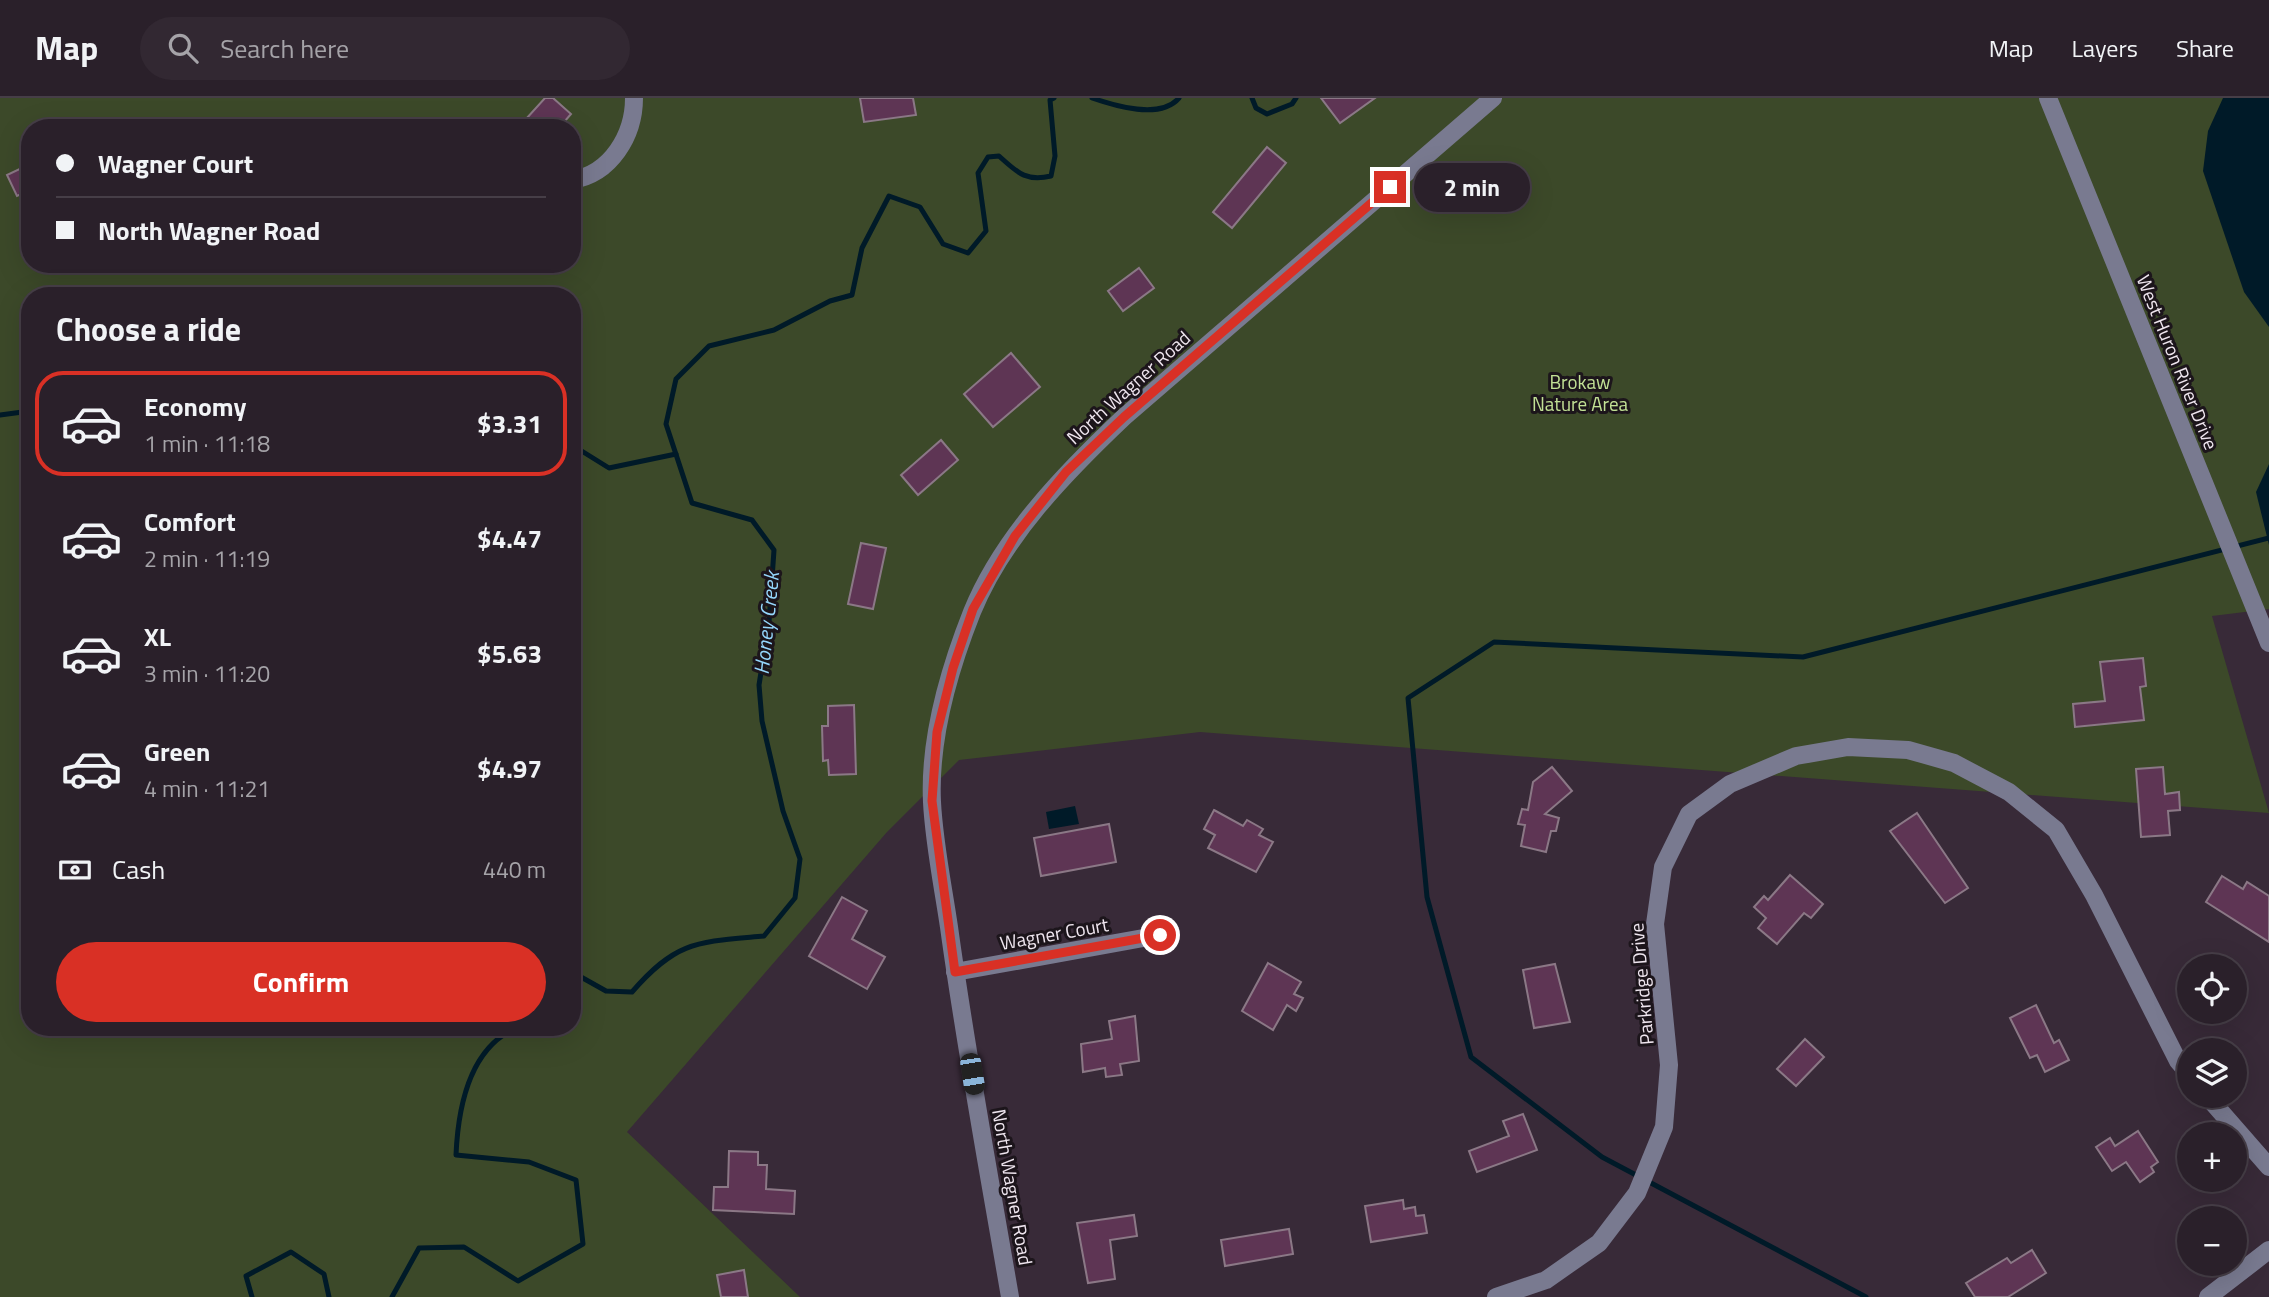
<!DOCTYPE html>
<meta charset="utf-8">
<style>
:root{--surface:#2a202a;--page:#322832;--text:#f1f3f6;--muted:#a5a3a8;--line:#463e47;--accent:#d93025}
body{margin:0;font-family:"Titillium Web",sans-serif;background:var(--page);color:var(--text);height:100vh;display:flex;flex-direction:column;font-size:26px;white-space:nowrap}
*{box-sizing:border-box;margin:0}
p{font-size:23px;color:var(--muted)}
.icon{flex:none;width:38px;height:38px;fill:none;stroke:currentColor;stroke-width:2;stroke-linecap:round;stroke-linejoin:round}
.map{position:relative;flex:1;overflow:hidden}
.drawer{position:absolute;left:21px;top:189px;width:560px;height:749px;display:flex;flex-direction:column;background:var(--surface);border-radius:28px;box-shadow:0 7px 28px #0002,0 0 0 2px var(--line)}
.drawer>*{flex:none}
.banner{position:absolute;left:21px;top:21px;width:560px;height:154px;border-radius:28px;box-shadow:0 7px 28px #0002,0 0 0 2px var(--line);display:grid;align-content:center;height:154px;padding:0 35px;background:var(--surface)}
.tools{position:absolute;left:2177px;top:856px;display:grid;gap:14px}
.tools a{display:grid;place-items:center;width:70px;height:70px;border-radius:50%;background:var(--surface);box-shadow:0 7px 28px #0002,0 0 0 2px var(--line);font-size:35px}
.end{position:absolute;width:32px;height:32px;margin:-16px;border:9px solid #d93025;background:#fff;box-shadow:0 0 0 4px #fff}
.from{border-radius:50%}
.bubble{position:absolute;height:49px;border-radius:24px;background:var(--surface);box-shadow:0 7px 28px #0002,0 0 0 2px var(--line);font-size:23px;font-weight:700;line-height:49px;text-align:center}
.car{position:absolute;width:21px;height:42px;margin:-21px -10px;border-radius:9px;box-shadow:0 0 5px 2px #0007;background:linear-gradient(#222 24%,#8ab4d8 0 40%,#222 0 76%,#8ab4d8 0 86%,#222 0)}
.banner b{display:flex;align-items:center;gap:24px;height:66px;font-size:26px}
.banner b+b{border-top:2px solid var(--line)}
.banner i{width:18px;height:18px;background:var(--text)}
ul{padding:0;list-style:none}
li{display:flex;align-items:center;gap:21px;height:105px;margin:0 14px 10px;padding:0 21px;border:4px solid transparent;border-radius:28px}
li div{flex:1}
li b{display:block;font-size:26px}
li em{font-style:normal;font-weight:700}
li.on{border-color:var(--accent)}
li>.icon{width:63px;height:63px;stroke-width:1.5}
h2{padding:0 35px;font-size:32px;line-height:84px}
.pay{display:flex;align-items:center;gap:18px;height:77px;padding:0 35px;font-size:26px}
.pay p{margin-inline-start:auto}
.primary-button{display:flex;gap:14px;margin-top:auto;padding:14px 35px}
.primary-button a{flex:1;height:80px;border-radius:42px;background:var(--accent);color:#fff;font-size:28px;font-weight:700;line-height:80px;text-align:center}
header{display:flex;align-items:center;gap:42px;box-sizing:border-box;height:98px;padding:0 35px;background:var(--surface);border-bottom:2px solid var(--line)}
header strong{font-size:33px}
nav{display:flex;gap:38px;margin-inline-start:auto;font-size:24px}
.search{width:490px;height:63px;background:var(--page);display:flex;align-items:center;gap:18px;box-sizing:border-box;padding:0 24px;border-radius:38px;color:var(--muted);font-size:26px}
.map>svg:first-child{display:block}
.green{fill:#3c4929;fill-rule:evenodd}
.water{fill:#001a28}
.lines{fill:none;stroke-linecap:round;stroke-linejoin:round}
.stream{stroke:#001a28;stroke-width:5}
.building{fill:#5e3554;stroke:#8b7886;stroke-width:2}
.minor{stroke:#797a90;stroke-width:18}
.route{stroke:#d93025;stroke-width:9}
.labels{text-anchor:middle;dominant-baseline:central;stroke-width:6;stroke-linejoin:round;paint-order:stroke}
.street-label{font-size:19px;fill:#efe6ef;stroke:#1c151b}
.park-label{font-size:19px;fill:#c2e195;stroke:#1c151b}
.water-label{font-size:21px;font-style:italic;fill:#95d7fc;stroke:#1c151b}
</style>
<header>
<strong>Map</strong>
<div class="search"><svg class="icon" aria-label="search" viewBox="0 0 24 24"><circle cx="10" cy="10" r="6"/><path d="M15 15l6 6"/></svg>Search here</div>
<nav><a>Map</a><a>Layers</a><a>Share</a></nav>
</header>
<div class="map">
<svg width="2269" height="1199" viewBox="0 0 2269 1199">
<rect width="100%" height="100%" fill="#382a38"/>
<!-- green -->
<path class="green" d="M0,0h2269v511l-57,7 57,197 -1069,-81 -241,28 -72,72 -260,300 173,165h-800zM30,30h542v136h-542zM30,198h542v731h-542z"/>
<!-- water -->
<g class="water">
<path d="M2223,0h46v229l-25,-35 -41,-121 5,-40z"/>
<path d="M2269,366v81l-13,-53z"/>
<path d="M1075,708l4,18 -30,5 -3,-17z"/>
</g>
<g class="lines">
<!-- stream -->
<g class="stream">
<path d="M1092,0c23,8 68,22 87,0"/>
<path d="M1252,0l4,10 11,6 25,-10 4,-6"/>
<path d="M0,317l30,-4"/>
<path d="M572,347l37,23 67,-14"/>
<path d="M572,891l9,-12 25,14 26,1c45,-52 66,-50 132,-56l31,-38 5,-39 -17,-48 -21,-90 -3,-36 10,-63 5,-72 -22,-30 -60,-17 -26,-79 10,-45 33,-33 65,-16 56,-29 22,-6 10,-47 27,-52 31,11 23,37 25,9 18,-22 -8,-58 10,-16 11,-1c18,16 26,26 52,20l4,-20 -5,-56 4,-2"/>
<path d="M252,1199l-6,-21 45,-24 33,22 5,23"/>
<path d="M392,1199l27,-49 45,-1 54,34 65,-37 -7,-64 -47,-18 -73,-7c2,-46 13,-108 62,-128"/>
<path d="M1866,1199l-264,-140 -131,-100 -44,-160 -19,-199 86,-56 309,15 466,-119"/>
</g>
</g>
<!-- building -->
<g class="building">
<path d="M545,0h8l18,16 -12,14h-23l-10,-9z"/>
<path d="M860,0h53l3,17 -52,7z"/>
<path d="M1321,0h54l-35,25z"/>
<path d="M1267,49l19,16 -54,65 -19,-16z"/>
<path d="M30,66v26l-13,6 -10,-21z"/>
<path d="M1139,170l15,20 -31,23 -15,-20z"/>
<path d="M1011,255l29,34 -47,40 -29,-33z"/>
<path d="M941,342l17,20 -40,35 -17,-20z"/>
<path d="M861,445l25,5 -13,61 -25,-5z"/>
<path d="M2143,560l3,28 -6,1 4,33 -69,7 -2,-23 32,-3 -5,-39z"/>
<path d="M854,607l2,69 -27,1 -1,-15 -5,1 -1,-35h6v-20z"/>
<path d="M1552,669l20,24 -27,23 14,4 -3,13h-5l-5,21 -25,-6 4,-21 -7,-1 4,-15 6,1 5,-28z"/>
<path d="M2163,669l2,27 14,-2 1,18 -12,1 2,24 -29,2 -5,-68z"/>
<path d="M1214,712l29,16 4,-6 16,9 -4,6 14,7 -17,30 -48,-24 7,-13 -11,-6z"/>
<path d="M1917,715l51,75 -23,15 -55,-72z"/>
<path d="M1109,726l7,38 -75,14 -7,-38z"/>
<path d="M1790,777l33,29 -12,14 -7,-5 -27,31 -19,-16 8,-10 -12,-11 10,-11 4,4z"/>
<path d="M2222,778l21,13 4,-7 22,14v46l-63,-40z"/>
<path d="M842,799l25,14 -15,28 33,18 -18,32 -58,-33z"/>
<path d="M1268,865l33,19 -7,12 9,4 -7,13 -9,-6 -14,25 -31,-19z"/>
<path d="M1555,866l15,58 -36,6 -11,-58z"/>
<path d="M2036,907l18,38 5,-3 10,20 -24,12 -8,-17 -7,3 -20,-40z"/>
<path d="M1135,918l4,45 -19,3 2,11 -16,2 -1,-9 -22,4 -2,-28 31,-5 -3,-18z"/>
<path d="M1805,941l19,18 -28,29 -19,-17z"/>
<path d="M1523,1016l14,36 -60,22 -8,-21 40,-15 -6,-15z"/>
<path d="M2138,1033l20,31 -7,5 3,5 -14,10 -14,-20 -14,9 -16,-24 14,-9 5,8z"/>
<path d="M729,1053l29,1v13h9l-1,24 29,2 -1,23 -81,-4 1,-23h14z"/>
<path d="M1403,1102l1,9 11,-2 1,9 8,-1 3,18 -56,9 -6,-36z"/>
<path d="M1134,1117l3,21 -27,4 5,39 -27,4 -11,-60z"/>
<path d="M1289,1131l4,25 -68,12 -4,-26z"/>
<path d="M2032,1152l14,23 -38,24h-33l-9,-14 41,-25 4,5z"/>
<path d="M744,1172l4,27h-27l-4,-22z"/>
</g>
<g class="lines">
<!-- minor -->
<g class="minor">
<path d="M2048,0l221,545"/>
<path d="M572,82c39,-6 62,-45 62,-82"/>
<path d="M955,874l205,-37"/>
<path d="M2207,998l62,71"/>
<path d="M1010,1199c-21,-123 -44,-246 -61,-370 -6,-41 -15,-84 -17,-125 -3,-63 17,-132 40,-190 31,-76 94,-140 152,-195l369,-319"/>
<path d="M1496,1199l50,-17 53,-37 38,-50 27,-66 5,-62 -14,-141 8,-57 26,-53 41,-30 66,-28 52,-9 60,3 46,13 55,29 47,38 38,65 84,166 11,13"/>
<path d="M2208,1199l61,-47"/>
</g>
</g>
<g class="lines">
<!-- route -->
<path class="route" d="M1160,837l-205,37 -23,-171 5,-69 16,-64 20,-59 42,-73 51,-64 58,-55 266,-230"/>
</g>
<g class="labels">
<!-- street labels -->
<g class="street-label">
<text transform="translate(2178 264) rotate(68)">West Huron River Drive</text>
<text transform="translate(1128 289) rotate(-42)">North Wagner Road</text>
<text transform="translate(1054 835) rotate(-10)">Wagner Court</text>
<text transform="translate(1641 886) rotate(-95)">Parkridge Drive</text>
<text transform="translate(1013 1089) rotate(80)">North Wagner Road</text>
</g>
<!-- park labels -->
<g class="park-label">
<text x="1580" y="283">Brokaw<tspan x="1580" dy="22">Nature Area</tspan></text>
</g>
<!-- water labels -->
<g class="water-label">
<text transform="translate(766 525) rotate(-84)">Honey Creek</text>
</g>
</g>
</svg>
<div class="tools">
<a><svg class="icon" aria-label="locate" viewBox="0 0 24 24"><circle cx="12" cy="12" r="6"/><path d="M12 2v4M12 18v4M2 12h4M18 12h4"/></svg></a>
<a><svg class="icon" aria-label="layers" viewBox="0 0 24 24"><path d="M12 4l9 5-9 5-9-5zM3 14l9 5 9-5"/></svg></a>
<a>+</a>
<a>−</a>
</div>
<i class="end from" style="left:1160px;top:837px"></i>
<i class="end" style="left:1390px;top:89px"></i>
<div class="bubble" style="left:1414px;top:65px;width:116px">2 min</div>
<i class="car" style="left:972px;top:976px;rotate:171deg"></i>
<div class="banner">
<b><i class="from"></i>Wagner Court</b>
<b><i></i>North Wagner Road</b>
</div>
<section class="drawer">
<h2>Choose a ride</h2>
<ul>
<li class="on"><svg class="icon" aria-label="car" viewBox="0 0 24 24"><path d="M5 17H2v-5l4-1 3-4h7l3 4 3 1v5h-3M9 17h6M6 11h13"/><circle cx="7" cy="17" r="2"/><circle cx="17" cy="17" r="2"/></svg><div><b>Economy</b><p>1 min · 11:18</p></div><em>$3.31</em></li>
<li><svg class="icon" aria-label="car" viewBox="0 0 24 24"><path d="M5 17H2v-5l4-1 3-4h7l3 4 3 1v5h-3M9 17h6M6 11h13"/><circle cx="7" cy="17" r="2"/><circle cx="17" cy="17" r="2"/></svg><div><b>Comfort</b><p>2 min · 11:19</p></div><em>$4.47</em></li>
<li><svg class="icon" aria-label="car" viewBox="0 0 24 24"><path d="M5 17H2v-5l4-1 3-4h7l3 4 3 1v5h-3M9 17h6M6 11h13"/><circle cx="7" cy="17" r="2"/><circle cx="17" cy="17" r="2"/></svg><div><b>XL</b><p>3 min · 11:20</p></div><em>$5.63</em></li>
<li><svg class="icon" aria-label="car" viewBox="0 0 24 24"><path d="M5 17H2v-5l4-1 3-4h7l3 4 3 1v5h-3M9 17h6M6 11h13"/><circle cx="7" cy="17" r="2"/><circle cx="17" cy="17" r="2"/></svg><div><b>Green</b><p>4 min · 11:21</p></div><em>$4.97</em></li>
</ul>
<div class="pay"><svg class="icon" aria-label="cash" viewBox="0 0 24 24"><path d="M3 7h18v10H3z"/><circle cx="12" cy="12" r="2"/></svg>Cash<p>440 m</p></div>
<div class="primary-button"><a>Confirm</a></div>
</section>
</div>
